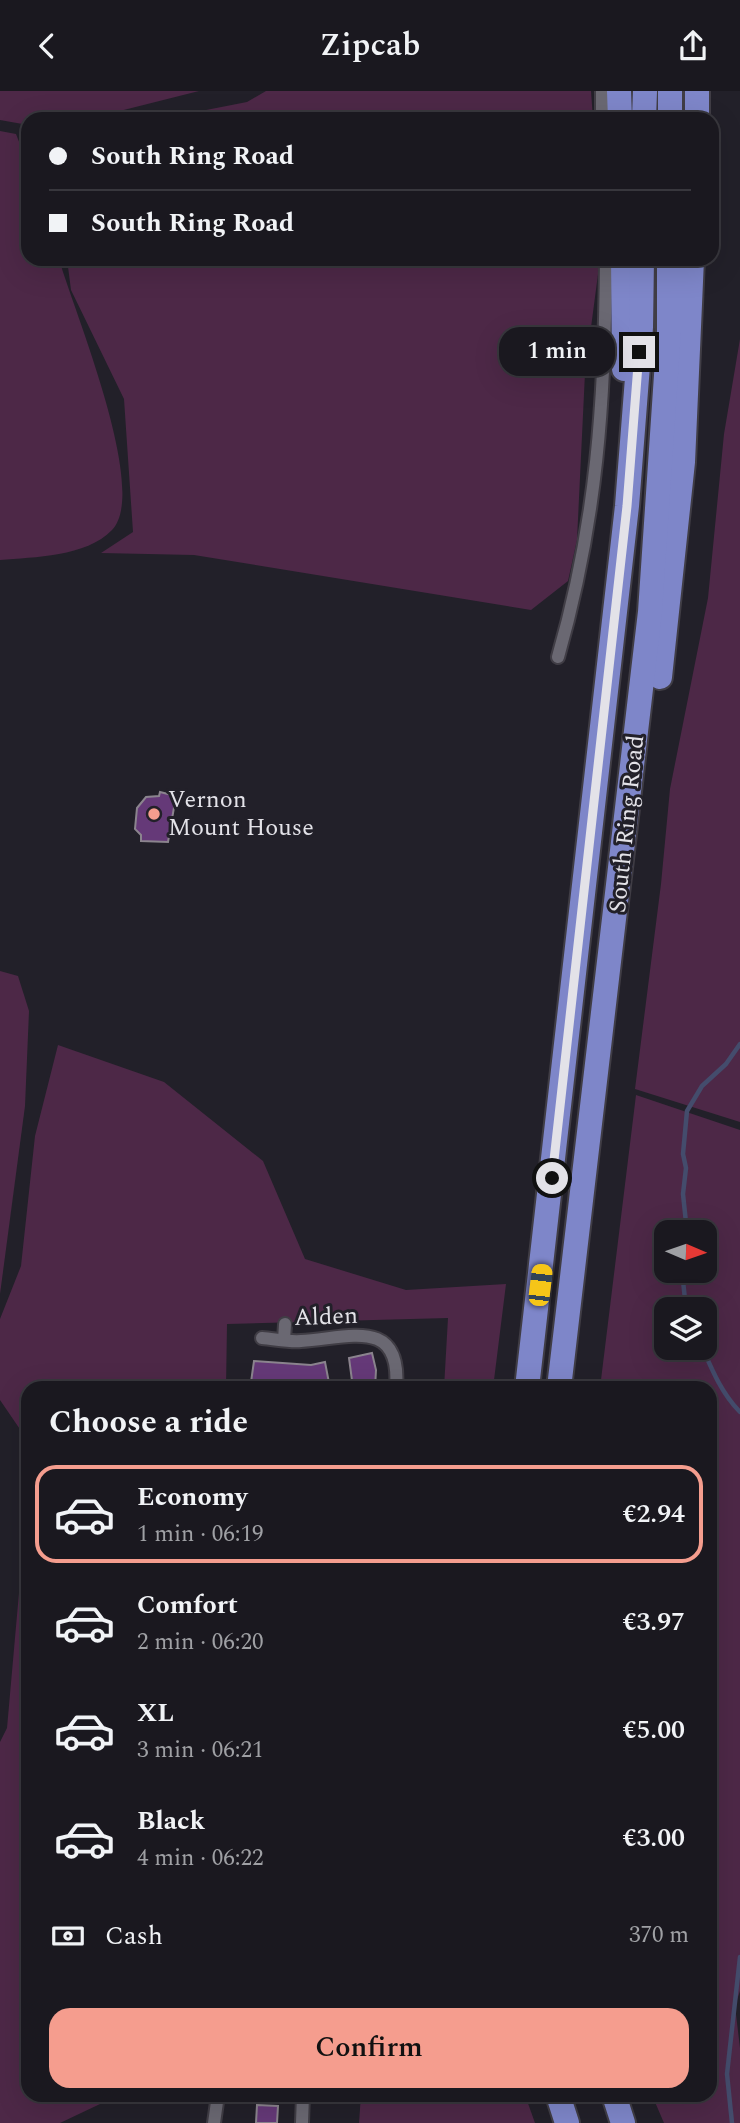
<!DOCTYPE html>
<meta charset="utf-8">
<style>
:root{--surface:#1a181f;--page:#27252c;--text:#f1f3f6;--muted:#9fa0a4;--line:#38373d;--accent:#f59d8e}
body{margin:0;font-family:Spectral,serif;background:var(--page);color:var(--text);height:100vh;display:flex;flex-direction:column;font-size:26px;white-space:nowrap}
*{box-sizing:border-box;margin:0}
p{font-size:23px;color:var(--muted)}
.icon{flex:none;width:38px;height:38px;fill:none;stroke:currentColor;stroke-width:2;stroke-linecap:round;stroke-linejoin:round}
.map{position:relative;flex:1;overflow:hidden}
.details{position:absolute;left:21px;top:1290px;width:696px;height:721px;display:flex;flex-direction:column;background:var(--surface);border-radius:21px;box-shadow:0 7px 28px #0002,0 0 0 2px var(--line)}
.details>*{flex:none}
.guide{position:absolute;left:21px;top:21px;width:698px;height:154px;border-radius:21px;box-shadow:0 7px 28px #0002,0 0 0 2px var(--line);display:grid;align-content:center;height:154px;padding:0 28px;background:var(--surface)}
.needle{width:46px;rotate:92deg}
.buttons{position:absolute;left:654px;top:1129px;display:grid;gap:14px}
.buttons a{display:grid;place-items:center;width:63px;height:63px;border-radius:14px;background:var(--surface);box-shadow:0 7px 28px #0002,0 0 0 2px var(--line);font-size:35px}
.end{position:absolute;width:32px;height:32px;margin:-16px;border:9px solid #e3e2e8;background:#111;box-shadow:0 0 0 4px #111}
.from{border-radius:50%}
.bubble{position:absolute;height:49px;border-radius:21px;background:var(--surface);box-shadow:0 7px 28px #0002,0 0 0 2px var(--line);font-size:23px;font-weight:600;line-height:49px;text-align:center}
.car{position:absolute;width:21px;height:42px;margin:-21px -10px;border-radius:9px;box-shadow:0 0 5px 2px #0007;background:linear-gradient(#f5c518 24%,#345 0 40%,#f5c518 0 76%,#345 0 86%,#f5c518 0)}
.guide b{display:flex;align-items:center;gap:24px;height:66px;font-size:26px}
.guide b+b{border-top:2px solid var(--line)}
.guide i{width:18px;height:18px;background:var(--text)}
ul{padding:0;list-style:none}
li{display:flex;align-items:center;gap:21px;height:98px;margin:0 14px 10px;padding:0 14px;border:4px solid transparent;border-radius:21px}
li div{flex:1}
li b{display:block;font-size:26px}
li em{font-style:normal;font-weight:600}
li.on{border-color:var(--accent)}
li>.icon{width:63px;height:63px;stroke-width:1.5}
h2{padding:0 28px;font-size:32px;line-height:84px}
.pay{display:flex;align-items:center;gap:18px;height:77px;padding:0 28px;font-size:26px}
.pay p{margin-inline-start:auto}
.primary-button{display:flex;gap:14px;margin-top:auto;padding:14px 28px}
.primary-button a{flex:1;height:80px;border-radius:21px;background:var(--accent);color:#111;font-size:28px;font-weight:600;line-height:80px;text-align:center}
header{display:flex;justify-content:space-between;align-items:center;height:91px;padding:0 28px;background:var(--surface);font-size:32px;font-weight:600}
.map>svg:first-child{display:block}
.green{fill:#4d2847;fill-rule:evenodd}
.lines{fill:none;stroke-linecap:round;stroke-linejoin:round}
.stream{stroke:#444c6c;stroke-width:4.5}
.building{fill:#653978;stroke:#8b848e;stroke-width:2}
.street-casing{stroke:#403d45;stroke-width:16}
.highway-casing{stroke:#403d45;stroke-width:28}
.street{stroke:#6a6872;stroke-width:12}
.highway{stroke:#7e86c9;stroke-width:24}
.route{stroke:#e3e2e8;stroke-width:9}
.poi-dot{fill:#f59d8e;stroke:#222029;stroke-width:2.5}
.labels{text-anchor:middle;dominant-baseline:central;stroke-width:6;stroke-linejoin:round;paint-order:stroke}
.poi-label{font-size:24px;fill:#e3e2e8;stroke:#222029;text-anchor:start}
.street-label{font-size:24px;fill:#e3e2e8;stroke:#222029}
</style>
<header><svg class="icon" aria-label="back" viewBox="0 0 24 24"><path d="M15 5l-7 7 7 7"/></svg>Zipcab<svg class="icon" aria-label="share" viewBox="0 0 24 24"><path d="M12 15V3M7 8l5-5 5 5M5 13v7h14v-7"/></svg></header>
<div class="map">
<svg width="740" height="2032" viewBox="0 0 740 2032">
<rect width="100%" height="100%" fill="#222029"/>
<!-- green -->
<g class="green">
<path d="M0,0h199l-111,28h-60v6l-28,-5z"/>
<path d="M266,0h325l2,28h-433l87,-17z"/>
<path d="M0,40l16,3 12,31v94h31c14,50 91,232 53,271 -26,27 -78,27 -112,30z"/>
<path d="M67,168h533l-15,114 -8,167 -9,41 -37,29 -337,-55 -93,-2 32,-21 -9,-133 -53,-109z"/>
<path d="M740,248v783l-105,-33 26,-205 9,-95 38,-191 16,-164z"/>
<path d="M0,880l18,5 11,35 -4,95 -25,188z"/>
<path d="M58,954l106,37 99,79 42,98 101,31 100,-6 -13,104h-49l4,-70 -221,6 -1,64h-198v707h91l-59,28h-60v-381l7,-14 15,-169 6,-118 -28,-41v-81l21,-53 14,-130z"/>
<path d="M636,1004l104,35v861l-5,15 5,42v75h-76l-12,-28h58v-707h-110zM667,1141h38v39h-38zM667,1218h38v38h-38z"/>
<path d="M361,2004h164l10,28h-176z"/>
</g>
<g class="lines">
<!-- stream -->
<g class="stream">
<path d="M687,1141l-4,-38 3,-26 -3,-14 4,-43 15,-25 24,-22 14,-20"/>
<path d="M682,1180l4,38"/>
<path d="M702,1256c10,23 20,47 38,65"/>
<path d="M732,2032l-5,-49 13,-117"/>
</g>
</g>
<!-- building -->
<g class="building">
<path d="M160,701l16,4 -8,46 -27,-1v-6l-6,-6 2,-21 9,-11 13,-1z"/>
<path d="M372,1262l4,17 -1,18h-22l-4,-30z"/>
<path d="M254,1270l57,4 14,-3 4,21 -17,3 -61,-4z"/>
<path d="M257,2014l21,1 -1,17h-21z"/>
</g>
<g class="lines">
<defs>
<g id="street">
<path d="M602,0v28"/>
<path d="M558,566c39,-136 47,-257 48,-398"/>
<path d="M262,1247c13,1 26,4 39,3 44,-2 101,-26 95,47"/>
<path d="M284,1249l1,-16"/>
<path d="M214,2032l4,-28"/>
<path d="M302,2032l1,-28"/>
</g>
<g id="highway">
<path d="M619,0l1,28"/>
<path d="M644,28l1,-28"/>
<path d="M670,28v-28"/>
<path d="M697,28v-28"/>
<path d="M623,168l1,110"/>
<path d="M660,586l23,-215 9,-203"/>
<path d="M527,1297l100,-882 14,-179 1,-68"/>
<path d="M559,1297l91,-776 19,-281v-72"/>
<path d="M558,2004l9,28"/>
<path d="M614,2004l9,28"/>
</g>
</defs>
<!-- street casing -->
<use href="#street" class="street-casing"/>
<!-- highway casing -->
<use href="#highway" class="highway-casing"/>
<!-- street -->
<use href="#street" class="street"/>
<!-- highway -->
<use href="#highway" class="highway"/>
</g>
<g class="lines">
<!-- route -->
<path class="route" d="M552,1087l75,-672 12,-154"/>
</g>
<!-- markers -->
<circle class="poi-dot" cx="154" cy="723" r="7"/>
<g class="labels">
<!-- poi labels -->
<g class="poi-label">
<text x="168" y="709">Vernon<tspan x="168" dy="28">Mount House</tspan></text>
</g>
<!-- street labels -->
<g class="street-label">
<text transform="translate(627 733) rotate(-84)">South Ring Road</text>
<text transform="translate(326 1226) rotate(-2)">Alden</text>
</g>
</g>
</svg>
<div class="buttons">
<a><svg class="needle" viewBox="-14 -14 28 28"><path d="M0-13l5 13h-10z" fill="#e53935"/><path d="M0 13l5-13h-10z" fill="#9fa0a4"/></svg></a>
<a><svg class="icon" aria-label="layers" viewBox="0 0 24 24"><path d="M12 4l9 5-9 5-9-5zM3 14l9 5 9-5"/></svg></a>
</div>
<i class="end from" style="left:552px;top:1087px"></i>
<i class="end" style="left:639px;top:261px"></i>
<div class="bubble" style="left:499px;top:236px;width:116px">1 min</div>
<i class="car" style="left:540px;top:1194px;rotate:7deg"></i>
<div class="guide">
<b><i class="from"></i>South Ring Road</b>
<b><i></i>South Ring Road</b>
</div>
<section class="details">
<h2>Choose a ride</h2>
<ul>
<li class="on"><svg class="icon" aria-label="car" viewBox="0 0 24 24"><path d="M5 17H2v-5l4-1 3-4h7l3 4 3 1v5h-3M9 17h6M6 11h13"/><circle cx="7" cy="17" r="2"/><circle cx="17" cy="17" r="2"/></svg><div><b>Economy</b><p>1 min · 06:19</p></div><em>€2.94</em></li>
<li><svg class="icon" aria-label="car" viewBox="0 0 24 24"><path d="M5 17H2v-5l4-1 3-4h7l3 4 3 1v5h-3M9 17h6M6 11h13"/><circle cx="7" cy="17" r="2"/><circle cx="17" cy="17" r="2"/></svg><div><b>Comfort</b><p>2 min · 06:20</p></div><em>€3.97</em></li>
<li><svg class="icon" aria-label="car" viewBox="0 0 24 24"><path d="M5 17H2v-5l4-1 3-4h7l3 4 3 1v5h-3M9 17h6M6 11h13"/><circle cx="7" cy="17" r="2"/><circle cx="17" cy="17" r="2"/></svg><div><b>XL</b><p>3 min · 06:21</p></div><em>€5.00</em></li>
<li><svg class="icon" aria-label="car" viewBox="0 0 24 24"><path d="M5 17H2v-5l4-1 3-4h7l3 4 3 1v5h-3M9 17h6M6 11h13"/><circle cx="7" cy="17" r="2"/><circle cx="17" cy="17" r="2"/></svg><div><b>Black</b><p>4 min · 06:22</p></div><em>€3.00</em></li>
</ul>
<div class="pay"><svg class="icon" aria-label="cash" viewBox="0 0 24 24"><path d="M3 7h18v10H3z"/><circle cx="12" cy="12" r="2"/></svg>Cash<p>370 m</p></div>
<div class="primary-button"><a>Confirm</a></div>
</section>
</div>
